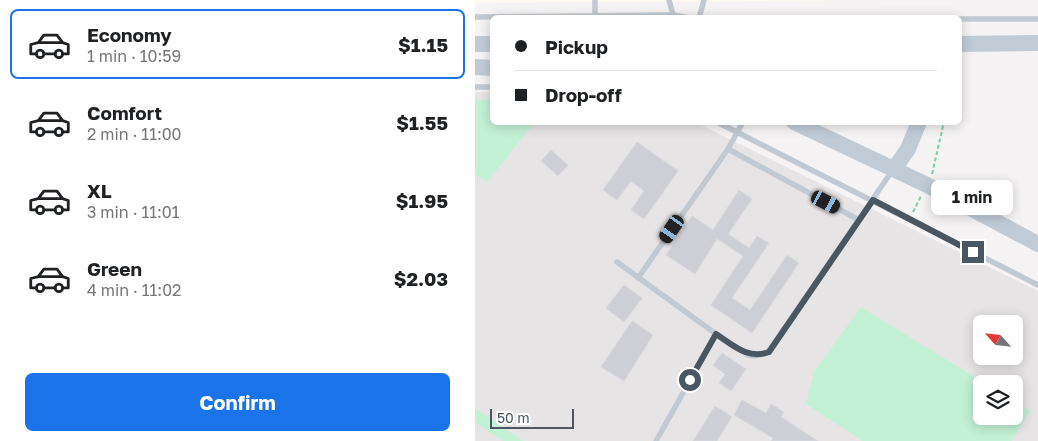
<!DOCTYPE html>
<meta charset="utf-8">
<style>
:root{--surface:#fff;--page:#f2f2f2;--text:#202124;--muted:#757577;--line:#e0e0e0;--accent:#1a73e8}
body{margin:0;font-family:"Golos Text",sans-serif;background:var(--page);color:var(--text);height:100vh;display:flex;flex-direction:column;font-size:19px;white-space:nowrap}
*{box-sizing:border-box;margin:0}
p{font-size:16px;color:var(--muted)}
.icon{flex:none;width:28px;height:28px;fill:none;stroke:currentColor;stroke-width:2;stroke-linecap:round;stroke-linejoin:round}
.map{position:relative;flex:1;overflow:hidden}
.panel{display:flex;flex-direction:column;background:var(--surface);width:475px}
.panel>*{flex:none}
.guide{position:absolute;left:15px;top:15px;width:472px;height:110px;border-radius:8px;box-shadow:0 2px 12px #0003;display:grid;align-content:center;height:110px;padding:0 25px;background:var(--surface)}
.needle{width:32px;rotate:297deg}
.buttons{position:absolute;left:498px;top:315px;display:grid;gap:10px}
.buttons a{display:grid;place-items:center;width:50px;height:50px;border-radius:8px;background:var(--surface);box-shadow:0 2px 12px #0003;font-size:25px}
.scale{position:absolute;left:15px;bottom:12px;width:84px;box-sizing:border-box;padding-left:5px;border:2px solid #4a5661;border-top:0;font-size:14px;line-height:18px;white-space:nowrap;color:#4a5661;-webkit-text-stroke:4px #fff;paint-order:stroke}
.end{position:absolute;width:22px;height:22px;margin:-11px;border:6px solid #4a5661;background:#fff;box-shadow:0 0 0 2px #fff}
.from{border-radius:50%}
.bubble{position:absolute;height:35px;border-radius:8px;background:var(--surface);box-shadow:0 2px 12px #0003;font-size:16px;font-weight:700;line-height:35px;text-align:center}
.car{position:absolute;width:15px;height:30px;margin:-15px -8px;border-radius:6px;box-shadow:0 0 4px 1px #0007;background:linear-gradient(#222 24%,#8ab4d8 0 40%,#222 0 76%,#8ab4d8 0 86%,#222 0)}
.guide b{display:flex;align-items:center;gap:18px;height:48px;font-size:19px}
.guide b+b{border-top:1px solid var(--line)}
.guide i{width:12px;height:12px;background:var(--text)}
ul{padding:9px 0 0;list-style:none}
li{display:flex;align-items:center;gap:15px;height:70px;margin:0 10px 8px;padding:0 15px;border:2px solid transparent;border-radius:8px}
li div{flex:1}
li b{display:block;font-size:19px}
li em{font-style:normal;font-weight:700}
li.current{border-color:var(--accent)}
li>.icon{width:45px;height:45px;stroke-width:1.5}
.button{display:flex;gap:10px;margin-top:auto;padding:10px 25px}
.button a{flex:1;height:58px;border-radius:8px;background:var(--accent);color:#fff;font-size:20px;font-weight:700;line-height:58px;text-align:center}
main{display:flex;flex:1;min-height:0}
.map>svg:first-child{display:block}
.commercial{fill:#fdf9ef}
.education{fill:#e6e4e5;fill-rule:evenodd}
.green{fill:#c3f1d5}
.building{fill:#cdcfd5;stroke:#d7d9de}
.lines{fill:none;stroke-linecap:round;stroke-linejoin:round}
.path{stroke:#7ad0a6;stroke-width:2;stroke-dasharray:4 2.5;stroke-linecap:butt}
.lane{stroke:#c1cad2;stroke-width:5.5}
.secondary{stroke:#c1cbd6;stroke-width:16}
.route{stroke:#4a5661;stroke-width:6}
</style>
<main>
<section class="panel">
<ul>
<li class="current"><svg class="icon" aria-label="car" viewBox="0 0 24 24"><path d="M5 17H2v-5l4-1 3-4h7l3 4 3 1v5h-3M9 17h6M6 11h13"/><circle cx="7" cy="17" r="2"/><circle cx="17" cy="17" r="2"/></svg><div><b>Economy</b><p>1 min · 10:59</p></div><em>$1.15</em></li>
<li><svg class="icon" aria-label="car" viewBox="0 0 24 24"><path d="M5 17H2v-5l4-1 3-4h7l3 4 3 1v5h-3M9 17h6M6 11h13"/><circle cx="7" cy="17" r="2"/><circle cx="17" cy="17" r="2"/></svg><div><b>Comfort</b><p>2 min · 11:00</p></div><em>$1.55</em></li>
<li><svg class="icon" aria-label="car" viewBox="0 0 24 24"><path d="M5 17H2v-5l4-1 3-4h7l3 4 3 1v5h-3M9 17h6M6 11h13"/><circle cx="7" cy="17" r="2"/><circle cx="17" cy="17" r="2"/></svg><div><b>XL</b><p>3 min · 11:01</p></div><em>$1.95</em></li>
<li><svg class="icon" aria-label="car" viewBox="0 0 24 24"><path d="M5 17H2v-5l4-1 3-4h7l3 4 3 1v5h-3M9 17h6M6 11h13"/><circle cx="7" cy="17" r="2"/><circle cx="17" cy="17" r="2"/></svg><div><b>Green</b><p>4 min · 11:02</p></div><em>$2.03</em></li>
</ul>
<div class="button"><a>Confirm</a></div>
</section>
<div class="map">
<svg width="563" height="441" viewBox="0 0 563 441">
<rect width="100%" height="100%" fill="#f5f3f3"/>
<!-- commercial -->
<path class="commercial" d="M0,0h425l-425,3z"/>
<!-- education -->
<path class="education" d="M0,92h17l1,30 204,1 341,168v150h-563zM506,324h33v32h-33zM506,384h33v32h-33z"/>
<!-- green -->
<g class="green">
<path d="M0,100h17l1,22 41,1 -47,59 -12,-8z"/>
<path d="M386,307l125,77h-5v32h33v-15l16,10 -19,30h-148l-57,-37 8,-32z"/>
<path d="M0,408l48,33h-20l-28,-19z"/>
</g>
<!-- building -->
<g class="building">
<path d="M162,142l41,29 -34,48 -13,-9 13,-19 -13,-10 -14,19 -14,-10z"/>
<path d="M76,150l17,15 -10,11 -17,-15z"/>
<path d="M264,190l13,9 -24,35 21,14 8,-12 12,7 -37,55 18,12 37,-55 12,8 -47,70 -41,-28 32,-49 -26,-17 -22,35 -29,-19 26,-39 21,14z"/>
<path d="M149,285l18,13 -18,24 -18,-14z"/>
<path d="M157,321l21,14 -29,46 -23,-14z"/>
<path d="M247,353l24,16 -15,22 -12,-8 6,-9 -12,-9z"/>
<path d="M267,400l24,13 5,-9 13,8 -3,5 37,24h-47l2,-3 -39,-23z"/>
<path d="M240,406l17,11 -15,24h-24z"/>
</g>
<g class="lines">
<!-- path -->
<g class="path">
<path d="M457,174l12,-52"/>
<path d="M438,212l8,-16"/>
</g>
<!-- lane -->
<g class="lane">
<path d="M120,0v17"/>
<path d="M194,0l4,15"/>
<path d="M0,17l198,-2 17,3"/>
<path d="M224,18l5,-18"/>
<path d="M485,19h78"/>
<path d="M0,87h18"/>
<path d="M242,122l321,163"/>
<path d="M253,149l131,71"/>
<path d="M142,262l99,72 32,21 6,1 14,-4 124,-181"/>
<path d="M163,278l90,-129 15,-27"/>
<path d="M181,441l60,-107"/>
</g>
<!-- secondary -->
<g class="secondary">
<path d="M0,44h18"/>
<path d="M485,44l78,-1"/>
<path d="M0,67l18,1"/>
<path d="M319,122l133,63 111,59"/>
<path d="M419,169l14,-20 11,-27"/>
</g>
</g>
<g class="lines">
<!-- route -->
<path class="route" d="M215,380l26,-46c17,11 32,26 53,18l104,-152 100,52"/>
</g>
</svg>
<div class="buttons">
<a><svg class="needle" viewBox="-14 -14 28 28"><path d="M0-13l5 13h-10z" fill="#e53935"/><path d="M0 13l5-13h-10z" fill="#757577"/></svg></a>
<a><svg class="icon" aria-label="layers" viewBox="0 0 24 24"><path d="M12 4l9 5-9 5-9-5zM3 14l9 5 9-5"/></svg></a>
</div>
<div class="scale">50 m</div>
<i class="end from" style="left:215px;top:380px"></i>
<i class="end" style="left:498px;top:252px"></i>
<div class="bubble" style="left:456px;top:180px;width:82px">1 min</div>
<i class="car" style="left:351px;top:202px;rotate:118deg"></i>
<i class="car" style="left:197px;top:229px;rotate:215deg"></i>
<div class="guide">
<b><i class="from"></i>Pickup</b>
<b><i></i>Drop-off</b>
</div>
</div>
</main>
